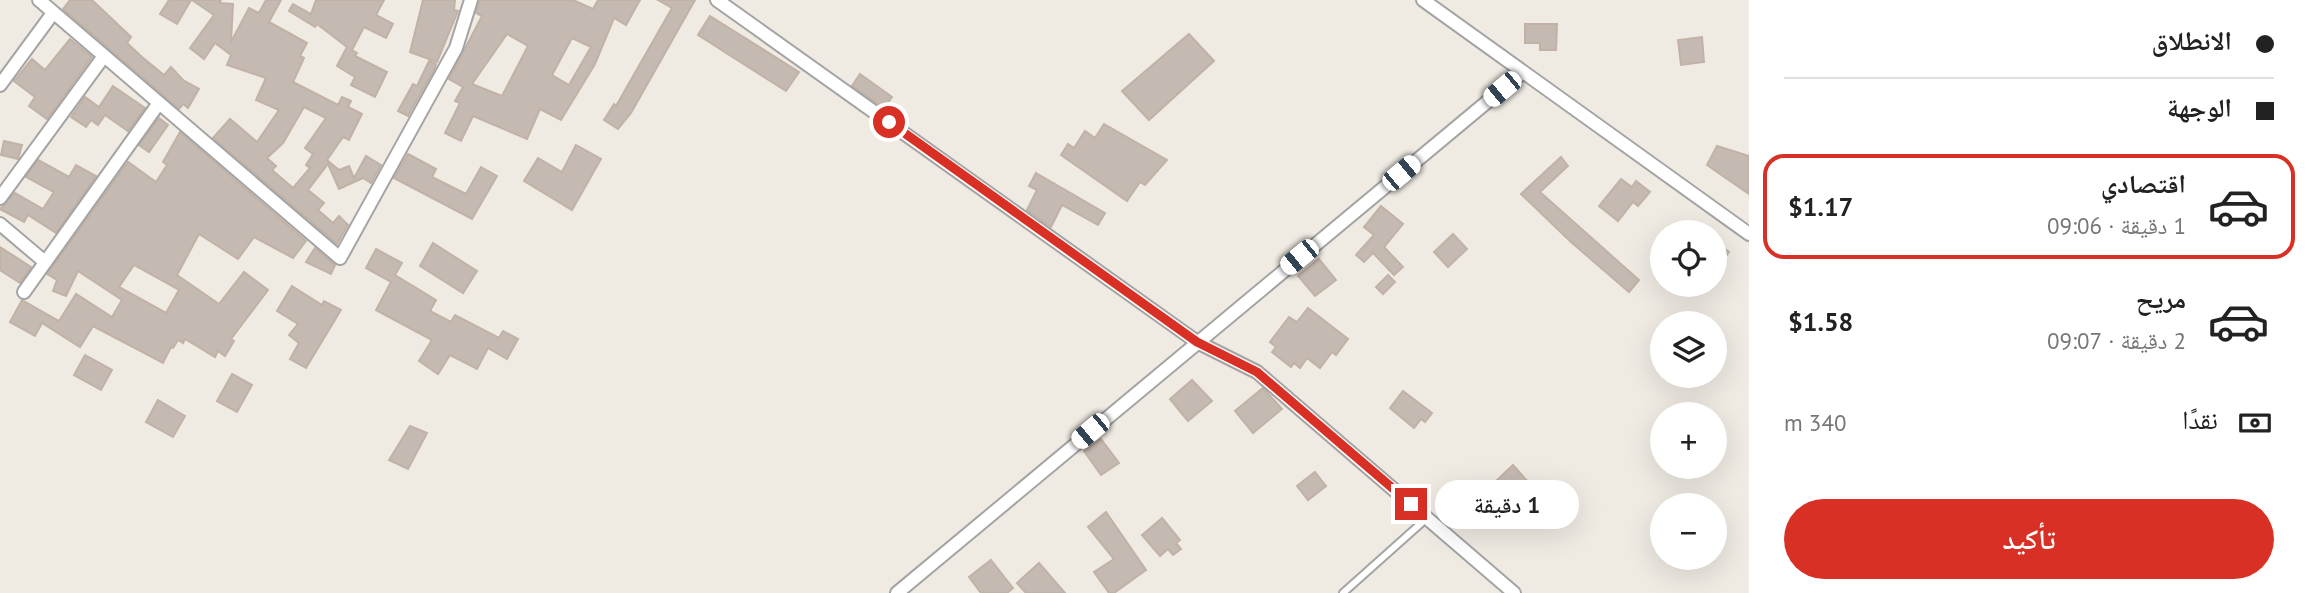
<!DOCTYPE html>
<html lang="ar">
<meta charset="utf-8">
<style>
:root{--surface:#fff;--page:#f6f6f6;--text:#222;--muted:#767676;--line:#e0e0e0;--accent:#d93025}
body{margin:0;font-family:"PT Sans","Noto Naskh Arabic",sans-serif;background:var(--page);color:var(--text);direction:rtl;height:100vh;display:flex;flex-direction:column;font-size:26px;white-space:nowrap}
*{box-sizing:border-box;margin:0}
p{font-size:23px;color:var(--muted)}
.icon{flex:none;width:38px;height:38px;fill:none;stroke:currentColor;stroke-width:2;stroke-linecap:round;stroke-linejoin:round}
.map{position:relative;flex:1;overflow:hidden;direction:ltr}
.sheet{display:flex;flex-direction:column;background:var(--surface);width:560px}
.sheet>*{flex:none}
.hud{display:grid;align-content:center;height:154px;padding:0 35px;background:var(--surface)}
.fabs{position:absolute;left:1650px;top:220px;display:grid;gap:14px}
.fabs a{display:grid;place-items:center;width:77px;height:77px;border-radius:50%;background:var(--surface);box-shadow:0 7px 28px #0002;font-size:35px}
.end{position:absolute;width:32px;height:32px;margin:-16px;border:9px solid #d93025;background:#fff;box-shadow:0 0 0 4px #fff}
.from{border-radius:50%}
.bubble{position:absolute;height:49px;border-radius:24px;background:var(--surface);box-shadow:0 7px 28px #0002;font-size:23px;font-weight:600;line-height:49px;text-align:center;direction:rtl}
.car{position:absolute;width:21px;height:42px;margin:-21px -10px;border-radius:9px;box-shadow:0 0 5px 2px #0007;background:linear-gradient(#fff 24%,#345 0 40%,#fff 0 76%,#345 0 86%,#fff 0)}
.hud b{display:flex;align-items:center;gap:24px;height:66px;font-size:26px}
.hud b+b{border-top:2px solid var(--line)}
.hud i{width:18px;height:18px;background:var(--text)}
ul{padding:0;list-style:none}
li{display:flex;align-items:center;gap:21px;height:105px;margin:0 14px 10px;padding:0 21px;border:4px solid transparent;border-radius:21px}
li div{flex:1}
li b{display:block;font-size:26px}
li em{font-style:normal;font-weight:600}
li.active{border-color:var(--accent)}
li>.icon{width:63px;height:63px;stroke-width:1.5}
.pay{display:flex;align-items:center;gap:18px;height:77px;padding:0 35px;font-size:26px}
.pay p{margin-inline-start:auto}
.cta{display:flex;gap:14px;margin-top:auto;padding:14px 35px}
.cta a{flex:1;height:80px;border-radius:42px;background:var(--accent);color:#fff;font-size:28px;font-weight:600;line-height:80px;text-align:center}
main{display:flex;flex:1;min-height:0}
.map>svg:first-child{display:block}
.building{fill:#c4bab2;stroke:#c1b2a5;stroke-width:2;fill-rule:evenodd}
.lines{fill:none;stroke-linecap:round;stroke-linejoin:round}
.service-casing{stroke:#a4a4a4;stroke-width:10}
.minor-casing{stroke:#a4a4a4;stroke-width:16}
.service{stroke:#fff;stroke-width:6}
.minor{stroke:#fff;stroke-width:12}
.route{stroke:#d93025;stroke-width:9}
</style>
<main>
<section class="sheet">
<div class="hud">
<b><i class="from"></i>الانطلاق</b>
<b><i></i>الوجهة</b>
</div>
<ul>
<li class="active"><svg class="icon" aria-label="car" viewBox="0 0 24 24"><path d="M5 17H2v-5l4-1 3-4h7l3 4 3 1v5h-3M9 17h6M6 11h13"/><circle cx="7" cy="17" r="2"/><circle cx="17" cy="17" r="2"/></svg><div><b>اقتصادي</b><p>1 دقيقة · 09:06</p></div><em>$1.17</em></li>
<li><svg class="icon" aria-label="car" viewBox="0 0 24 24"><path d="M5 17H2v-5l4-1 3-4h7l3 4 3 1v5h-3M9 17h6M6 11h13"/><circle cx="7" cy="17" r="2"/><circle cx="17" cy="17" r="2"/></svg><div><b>مريح</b><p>2 دقيقة · 09:07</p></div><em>$1.58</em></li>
</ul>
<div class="pay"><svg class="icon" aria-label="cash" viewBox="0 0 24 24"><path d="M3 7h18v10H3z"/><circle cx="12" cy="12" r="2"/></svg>نقدًا<p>340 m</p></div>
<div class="cta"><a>تأكيد</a></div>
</section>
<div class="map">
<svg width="1749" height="593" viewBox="0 0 1749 593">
<rect width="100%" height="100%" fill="#efebe3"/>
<!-- building -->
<g class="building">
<path d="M70,0h22l39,37 -4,6 15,14 22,18 7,-8 12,13 16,9 -11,19 -5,-4 -4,5 -116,-100z"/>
<path d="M169,0h22l-14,24 -17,-10z"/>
<path d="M192,0h29l-2,3 14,1 -2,38 18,-34 10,5 7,-13h15l-12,22 38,21 -7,13 4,2 -11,24 45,23 4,-8 9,4 -3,6 14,7 -13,26 -6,-3 -16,23 12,10 10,-4 5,12 12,-22 15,9 -10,18 -8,-5 -24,11 -11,-25 -20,26 16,13 -6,7 15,13 6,-7 9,9 -11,19 -124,-106 17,-19 27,23 22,-32 -23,-10 10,-22 -39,-13 4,-10 -16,-12 -11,16 -14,-11 24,-33zM304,107l22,11 -21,30 8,6 -7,11 4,3 -17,20 -21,-18 4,-4 -9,-8 16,-15z"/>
<path d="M316,0h68l-8,15 17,9 -7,14 -22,-11 -12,23 5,3 -2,3 32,16 -12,25 -24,-12 4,-8 -18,-11 10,-19 -30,-23 -2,3 -26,-16 4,-7 18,10z"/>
<path d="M423,0h32l-1,10 4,1 -21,51 -27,-10z"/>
<path d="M480,0h93l20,9 5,-9h42l-14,25 -12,-7 -19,46 -34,56 -21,-11 -13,30 -54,-23 -12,25 -16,-8 15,-30 -5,-2 8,-14 -14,-8 33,-63 -6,-3zM507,34l21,12 -26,50 -30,-12zM572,38l19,9 -22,38 -17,-10z"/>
<path d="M658,0h37l-64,113 -13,16 -14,-9 10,-16 2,2 56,-98z"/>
<path d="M710,16l89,56 -13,19 -88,-56z"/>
<path d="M1525,24h32l-1,26h-16v-7h-15z"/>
<path d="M1189,34l25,27 -65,59 -27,-29z"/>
<path d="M1702,37l2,25 -23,3 -3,-25z"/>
<path d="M70,39l22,18 -45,62 -18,-13 6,-9 -21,-16 18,-22 13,11z"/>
<path d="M429,61l7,3 -2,6 -26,46 -10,-5 15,-27 4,2z"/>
<path d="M860,74l32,23 -8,11 -32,-22z"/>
<path d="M113,86l32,22 -17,23 -23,-16 -7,10 -7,-5 -5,7 -15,-10 14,-20 14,10z"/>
<path d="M159,118l9,7 -19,27 -10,-7z"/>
<path d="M1104,124l63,36 -22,25 -5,-3 -13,19 -66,-46 7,-11 6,4 11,-17 10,7z"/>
<path d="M180,132l126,109 -13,17 -39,-21 -16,22 -39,-25 -22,41 42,29 25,-32 24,18 -37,49 3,2 -9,15 -7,-5 -3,6 -30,-18 -2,4 -5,-3 -5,8 -2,-1 -8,16 -70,-37 -13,21 -38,-24 -7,13 -25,-14 12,-22 37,21 17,-27 36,23 10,-17 -44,-29 -12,25 -13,-5 4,-11 -10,-6 81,-112 28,20 11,-17 -4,-3zM134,265l45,25 -13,23 -47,-26z"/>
<path d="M4,141l18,4 -4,14 -17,-4z"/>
<path d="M576,145l25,14 -29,51 -48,-29 14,-23 24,14z"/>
<path d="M1717,146l32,10v38l-42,-29z"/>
<path d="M408,154l28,15 -4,8 34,17 15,-27 16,9 -25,43 -78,-41z"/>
<path d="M1561,157l7,9 -28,26 99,88 -10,12 -58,-50 -50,-48z"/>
<path d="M38,160l31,17 7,-12 20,11 -40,57 -28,-18 -4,7 -24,-13 15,-16 28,16 11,-17 -28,-15z"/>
<path d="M1036,173l69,40 -7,12 -36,-20 -11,22 -24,-17 10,-20 -8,-4z"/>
<path d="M1621,179l11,8 4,-6 14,11 -12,14 -5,-4 -15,19 -19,-15z"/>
<path d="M1381,206l22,18 -19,23 19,20 -9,8 -21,-22 -9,9 -8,-7 18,-20 -10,-8z"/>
<path d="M1453,234l14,15 -19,18 -14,-15z"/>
<path d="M1715,241l14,11 -14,19z"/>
<path d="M433,243l44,28 -14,22 -43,-27z"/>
<path d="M0,247l31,20 -11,16 -20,-13z"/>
<path d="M315,248l20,17 -4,9 -25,-12z"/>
<path d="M376,249l26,14 -7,12 41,25 -6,11 21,11 4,-7 44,23 4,-7 15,8 -11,20 -19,-11 -11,21 -27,-14 -12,19 -19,-13 13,-21 -56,-30 15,-28 -25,-14z"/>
<path d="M1319,259l17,21 -21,16 -17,-20z"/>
<path d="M1388,275l7,7 -12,12 -7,-7z"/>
<path d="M292,286l30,19 2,-4 17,9 -35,58 -16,-9 9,-16 -10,-8 9,-11 -21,-13z"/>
<path d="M1308,308l40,31 -12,16 -4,-3 -12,16 -13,-10 -7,10 -6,-5 -3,4 -19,-15 4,-5 -6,-5 19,-25 8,5z"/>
<path d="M85,355l27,15 -11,20 -27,-15z"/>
<path d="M232,374l20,11 -15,27 -20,-11z"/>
<path d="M1192,380l20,21 -24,20 -18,-22z"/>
<path d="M1263,388l19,21 -29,24 -18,-22z"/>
<path d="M1403,391l29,22 -7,9 -4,-3 -7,9 -24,-20z"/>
<path d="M158,400l27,16 -12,21 -27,-15z"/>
<path d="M410,426l17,7 -19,36 -19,-9z"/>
<path d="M1101,439l18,24 -18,12 -17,-24z"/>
<path d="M1513,465l15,17 -17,16 -15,-17z"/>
<path d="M1315,472l11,14 -18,14 -11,-14z"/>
<path d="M1106,512l40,58 -32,23h-5l-15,-21 20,-13 -26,-32z"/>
<path d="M1162,518l18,22 -4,3 5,6 -8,6 -5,-6 -8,7 -18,-21z"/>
<path d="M991,560l22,28 -6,5h-26l-12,-16z"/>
<path d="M1039,563l26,30h-39l-9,-10z"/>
</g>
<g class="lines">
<defs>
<path id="service" d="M1343,593l84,-75"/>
<g id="minor">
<path d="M39,0l301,258 116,-210 15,-48"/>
<path d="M717,0l480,342 60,30 257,221"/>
<path d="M1423,0l326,234"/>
<path d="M0,85l53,-72"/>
<path d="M0,198l104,-142"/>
<path d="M0,224l45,38"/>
<path d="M24,292l135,-189"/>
<path d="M897,593l626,-521"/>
</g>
</defs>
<!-- service casing -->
<use href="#service" class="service-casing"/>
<!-- minor casing -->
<use href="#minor" class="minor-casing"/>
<!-- service -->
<use href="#service" class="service"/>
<!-- minor -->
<use href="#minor" class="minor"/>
</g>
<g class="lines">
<!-- route -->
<path class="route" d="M889,122l308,220 60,30 154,132"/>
</g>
</svg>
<div class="fabs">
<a><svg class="icon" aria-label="locate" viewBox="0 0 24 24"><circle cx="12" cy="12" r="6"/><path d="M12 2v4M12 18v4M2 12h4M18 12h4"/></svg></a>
<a><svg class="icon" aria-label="layers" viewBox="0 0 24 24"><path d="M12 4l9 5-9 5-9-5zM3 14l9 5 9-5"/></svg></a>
<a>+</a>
<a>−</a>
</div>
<i class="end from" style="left:889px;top:122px"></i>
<i class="end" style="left:1411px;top:504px"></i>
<div class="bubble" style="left:1435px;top:480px;width:144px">1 دقيقة</div>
<i class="car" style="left:1502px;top:89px;rotate:230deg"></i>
<i class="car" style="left:1401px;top:173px;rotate:50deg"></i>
<i class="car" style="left:1299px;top:257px;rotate:231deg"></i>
<i class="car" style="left:1090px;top:431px;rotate:230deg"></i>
</div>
</main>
